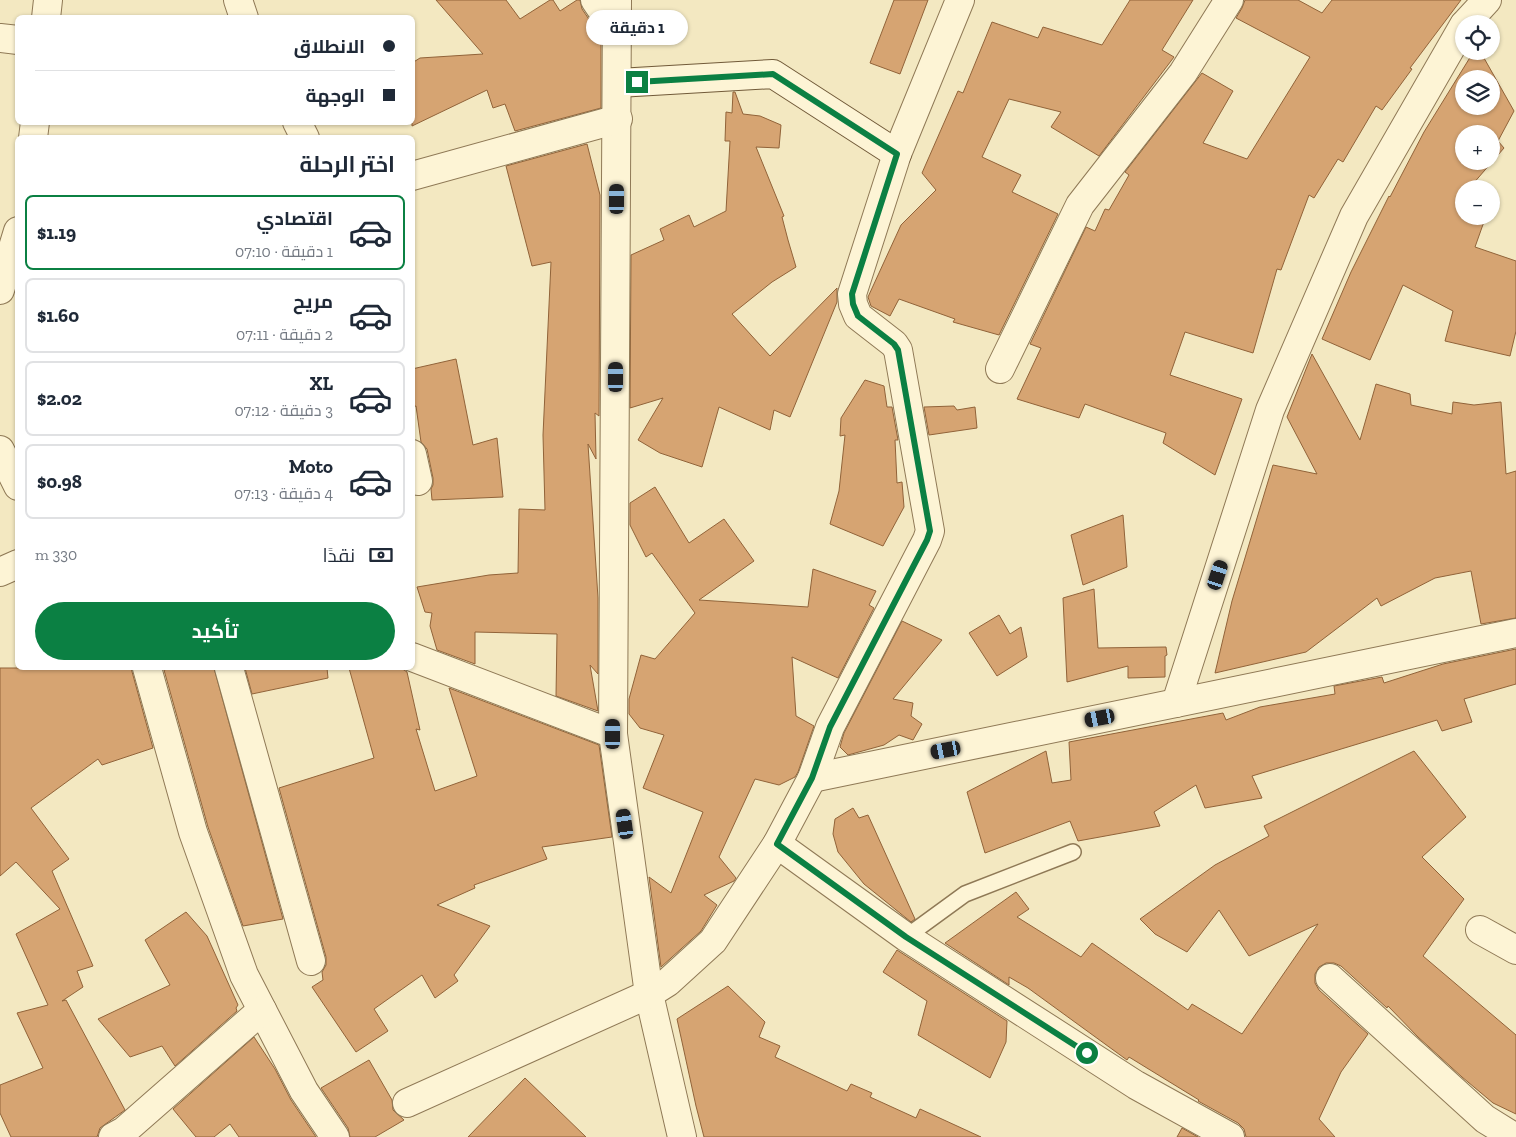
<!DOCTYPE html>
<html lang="ar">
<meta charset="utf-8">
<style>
:root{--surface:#fff;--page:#f6f6f7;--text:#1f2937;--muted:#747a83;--line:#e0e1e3;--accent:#0b8043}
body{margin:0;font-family:"Zilla Slab",Cairo,serif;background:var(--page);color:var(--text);direction:rtl;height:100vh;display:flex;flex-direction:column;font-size:19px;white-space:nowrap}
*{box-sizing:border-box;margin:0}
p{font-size:16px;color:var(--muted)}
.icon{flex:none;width:28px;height:28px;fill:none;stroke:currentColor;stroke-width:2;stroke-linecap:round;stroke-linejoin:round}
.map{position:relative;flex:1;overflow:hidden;direction:ltr}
.panel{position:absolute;left:15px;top:135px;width:400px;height:535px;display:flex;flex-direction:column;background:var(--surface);border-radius:8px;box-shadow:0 1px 4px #0004;direction:rtl}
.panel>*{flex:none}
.top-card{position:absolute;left:15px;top:15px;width:400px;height:110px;border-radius:8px;box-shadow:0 1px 4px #0004;direction:rtl;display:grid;align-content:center;height:110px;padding:0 20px;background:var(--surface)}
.buttons{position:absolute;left:1455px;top:15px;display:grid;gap:10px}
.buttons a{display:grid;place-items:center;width:45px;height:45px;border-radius:50%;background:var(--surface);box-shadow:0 1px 4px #0004;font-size:25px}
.end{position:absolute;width:22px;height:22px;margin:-11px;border:6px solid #0b8043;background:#fff;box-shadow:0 0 0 2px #fff}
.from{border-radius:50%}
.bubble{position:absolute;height:35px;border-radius:18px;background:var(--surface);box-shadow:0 1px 4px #0004;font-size:16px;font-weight:700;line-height:35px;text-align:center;direction:rtl}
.car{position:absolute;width:15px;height:30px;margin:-15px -8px;border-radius:6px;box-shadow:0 0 4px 1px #0007;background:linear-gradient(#222 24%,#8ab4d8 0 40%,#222 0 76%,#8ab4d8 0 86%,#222 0)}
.top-card b{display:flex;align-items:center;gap:18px;height:48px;font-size:19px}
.top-card b+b{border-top:1px solid var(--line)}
.top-card i{width:12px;height:12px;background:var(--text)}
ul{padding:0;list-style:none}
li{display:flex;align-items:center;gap:15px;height:75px;margin:0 10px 8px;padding:0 10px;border:2px solid var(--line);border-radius:8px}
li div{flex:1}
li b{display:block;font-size:19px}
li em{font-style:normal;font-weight:700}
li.current{border-color:var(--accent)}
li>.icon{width:45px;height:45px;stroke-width:1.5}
h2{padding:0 20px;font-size:22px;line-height:60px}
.pay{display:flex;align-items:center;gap:12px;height:55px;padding:0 20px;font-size:19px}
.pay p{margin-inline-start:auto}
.action{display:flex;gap:10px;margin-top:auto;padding:10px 20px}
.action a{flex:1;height:58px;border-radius:30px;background:var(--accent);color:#fff;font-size:20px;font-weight:700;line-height:58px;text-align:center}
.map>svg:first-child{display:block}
.building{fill:#d6a472;stroke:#916339;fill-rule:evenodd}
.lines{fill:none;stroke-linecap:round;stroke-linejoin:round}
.lane-casing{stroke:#8f7956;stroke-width:18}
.street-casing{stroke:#8f7956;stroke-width:30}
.secondary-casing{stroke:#715a39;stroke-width:30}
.lane{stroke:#fdf4d5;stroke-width:15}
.street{stroke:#fdf4d5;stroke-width:28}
.secondary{stroke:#fdf4d5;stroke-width:28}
.route{stroke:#0b8043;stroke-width:6}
</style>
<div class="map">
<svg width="1516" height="1137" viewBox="0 0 1516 1137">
<rect width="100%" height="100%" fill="#f3e8c1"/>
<!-- building -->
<g class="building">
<path d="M436,0h70l14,19 30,-19h3l7,11 17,-11h3l2,9 19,28v71l-86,23 -10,-27 -12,4 -6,-18 -75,36v-63l8,-5 63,-4z"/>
<path d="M894,0h34l-28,74 -30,-11z"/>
<path d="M1130,0h63l-31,50 12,7 -75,99 -48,-29 10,-15 -52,-13 -27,58 39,18 -9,17 46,22 -59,121 -46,-13 2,-3 -56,-20 -9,17 -19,-10 -3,-9 33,-72 35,-35 -14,-17 36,-82 5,2 29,-71 46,16 5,-11 59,18z"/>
<path d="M1245,0h53l24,13 10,-13h129l-51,68 2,1 -30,41 -6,-4 -33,56 -5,-3 -24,39 -5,-3 -28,75 -4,-1 -24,84 -68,-21 -15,43 72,24 -27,76 -52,-32 3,-10 -81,-29 -6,14 -62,-19 24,-51 -11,-4 56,-117 9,4 10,-22 4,1 20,-35 -4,-3 77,-99 31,18 -30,52 44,16 63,-102 -74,-39 6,-10z"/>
<path d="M1474,51h6l34,60 -16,30 6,7 -32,37 4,4h-12v27h22l-11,31 41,14v70l-6,25 -65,-15 8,-30 -50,-26 -33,75 -48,-21 29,-67 38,-76 1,1 34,-65zM1464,79h27v27h-27zM1464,134h27v27h-27z"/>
<path d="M733,92h2l8,22 17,2 21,9 -2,23 -23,-1 28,69 -2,1 6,23 8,27 -24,15 -40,32 38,42 67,-68v14l-47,115 -16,-7 -4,20 -51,-23 -17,60 -42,-14 -22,-13 25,-42 -33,10 1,-153 33,-15 -4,-11 29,-14 5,12 32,-16 4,-70h-5l1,-29 6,1z"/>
<path d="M587,144l13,51 -1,221 -4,-3 1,46 -8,-15 10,154v76l-8,-9 8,46 -42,-15 1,-62 -82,-2v32l-38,-14 -7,-24 2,-13 -7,-1 -8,-25 72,-12 29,-2 1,-64 26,1 -2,-75 8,-173 -19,4 -26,-100z"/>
<path d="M1312,354l48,86 16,-56 34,10 1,11 41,9 1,-12 21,3 27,-3 5,72 10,-3v147l-35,6 -10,-53 -36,7 -54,28 -4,-8 -71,54 -91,21 17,-72 41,-136 44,9 -30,-57z"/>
<path d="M456,359l17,86 24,-7 6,59 -71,3 -1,-11 2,-4v-7l-6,-29 -6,-7 -5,-36 -4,1v-38z"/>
<path d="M865,380l19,6 3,21h5l6,33h-3l2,43 5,-1 2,25 -21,39 -53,-22 9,-33 6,-56 -5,1 1,-18z"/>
<path d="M954,406l3,4 18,-3 2,21 -48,7 -5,-28z"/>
<path d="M655,487l34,56 35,-24 30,42 -55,39 109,7 5,-38 63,22 -7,14 5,3 -36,70 -46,-21 4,59 18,10 -16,46 -3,5 -16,8 -24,-6 -36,78 17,21 -2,3 -30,14 13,10 -16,26 -40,36 -12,-90 22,16 32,-81 -60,-24 21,-53 -24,-7 -11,-14v-15l12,-44 14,4 40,-46 -43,-60 -6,4 -16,-32v-22z"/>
<path d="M1123,515l4,52 -44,18 -12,-50z"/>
<path d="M1094,589l4,59 68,-1 1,8 -2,1v21l-37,1v-12l-61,16 -4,-84z"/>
<path d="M999,615l11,19 11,-7 6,30 -30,19 -28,-43z"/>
<path d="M902,621l40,19 -49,59 20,4 -2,13 11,8 -9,16 -14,-5 -15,10 -36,10 -8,-8 4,-14z"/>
<path d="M1516,649v35l-52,15 8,23 -30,9 -5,-11 -185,56 10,22 -57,10 -9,-23 -42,27 6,14 -82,15 -8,-20 -85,32 -18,-61 79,-41 6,32 19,-3 -2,-38 154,-29 3,7 34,-13 75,-13 -1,-8 48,-9 2,6 59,-19z"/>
<path d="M0,668h131l22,80 -51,17 -4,-6 -67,49 38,51 -17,12 41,95 -16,5 6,16 -21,14 4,-1 59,110 -25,18 -3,9h-86l-11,-24v-28l43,-17 -26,-55 31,-8 -32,-71 44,-25 -44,-47 -16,14z"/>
<path d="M173,668h41l69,251 -40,7 -35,-99 -44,-157z"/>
<path d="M245,668h82l1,10 -76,16z"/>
<path d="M349,668h52l6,4 13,58 -4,-1 19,62 42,-15 -28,-88 150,57 13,92 -70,10 5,12 -73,26 1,3 -38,17 53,21 -36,49 4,6 -23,17 -13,-23 -48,34 14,22 -32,21 -44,-65 11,-7 -1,-8 4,-7v-8l-47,-169 95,-30z"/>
<path d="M1414,751l52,66 -44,40 42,42 -41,57 93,79v79l-23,-11 -31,-26 -44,-40 -30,-31 -1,2 -46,-42 -7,-3h-8l-7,4 -4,7v9l4,7 49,44 -27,38 -22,47 16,18h-89l-2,-8 -6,-6 -40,-22 1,-1 -70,-43 -2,3 -99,-72 -19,-11v8l-64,-42 71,-51 13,17 -12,8 64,40 11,-14 96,67 4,-6 50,30 76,-110 -69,32 -30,-46 -32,42 -32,-18 -15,-15 75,-54 54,-29 -5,-10z"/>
<path d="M853,808l6,10 9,-3 47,104 -4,3 -47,-38 -26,-32 -5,-18 2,-15z"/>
<path d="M186,912l21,24 31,69 -2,3 1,3 -62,55 -13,-20 -32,11 -32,-38 72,-34 -25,-45z"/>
<path d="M897,950l110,71 -1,21 -16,36 -72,-43 9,-34 -44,-29z"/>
<path d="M728,986l37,36 -6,15 21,9 -5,11 72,34 4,-7 21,9 -2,4 46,21 4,-9 61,28h-277l-8,-31 -19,-87z"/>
<path d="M254,1037l21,32 16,31 25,37h-77l-9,-13 -16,13h-18l-23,-28z"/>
<path d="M369,1060l23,40 1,10 11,10 -29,17h-25l-2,-9 -27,-40z"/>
<path d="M525,1078l61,59h-118z"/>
<path d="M1182,1128l16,9h-21z"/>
</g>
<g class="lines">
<defs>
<path id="lane" d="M906,937l59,-43 108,-42"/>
<g id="street">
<path d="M238,0l6,18"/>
<path d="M595,0l23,34"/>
<path d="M617,0l-4,734 36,260 33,143"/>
<path d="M46,18l2,-18"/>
<path d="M1465,24l22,-24"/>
<path d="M0,38l18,2"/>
<path d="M297,122l8,16"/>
<path d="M33,138l2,-16"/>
<path d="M412,176l206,-57"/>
<path d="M0,290l18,-59"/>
<path d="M1000,369l80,-164 103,-132 46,-73"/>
<path d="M0,450l18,36"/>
<path d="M412,454l6,27"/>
<path d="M0,572l18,-8"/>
<path d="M412,657l201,77"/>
<path d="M147,668l46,164 51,143 60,116 31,46"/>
<path d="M229,668l82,293"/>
<path d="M1176,703l94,-293 84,-194 110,-191"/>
<path d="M812,778l704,-145"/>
<path d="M777,844l129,93 230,148 94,52"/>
<path d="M1480,930l36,20"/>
<path d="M1330,978l155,141 29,18"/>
<path d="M407,1103l242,-109 19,-12 45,-41 64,-97 35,-66 18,-51 97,-187 3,-9 -32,-181 -4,-6 -36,-28 -5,-12 -1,-10 45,-140 63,-154"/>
<path d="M113,1137l11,-6 138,-121"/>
</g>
<path id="secondary" d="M618,83l155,-9 124,80"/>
</defs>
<!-- lane casing -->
<use href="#lane" class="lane-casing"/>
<!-- street casing -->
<use href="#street" class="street-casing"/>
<!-- secondary casing -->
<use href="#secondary" class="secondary-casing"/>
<!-- lane -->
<use href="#lane" class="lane"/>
<!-- street -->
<use href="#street" class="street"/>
<!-- secondary -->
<use href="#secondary" class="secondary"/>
</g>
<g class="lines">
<!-- route -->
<path class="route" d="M637,82l136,-8 124,80 -45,140 1,10 5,12 36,28 4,6 32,181 -3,9 -97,187 -18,51 -35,66 129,93 181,116"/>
</g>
</svg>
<div class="buttons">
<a><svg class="icon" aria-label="locate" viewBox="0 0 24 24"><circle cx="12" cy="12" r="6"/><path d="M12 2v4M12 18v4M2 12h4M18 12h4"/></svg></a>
<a><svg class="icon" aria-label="layers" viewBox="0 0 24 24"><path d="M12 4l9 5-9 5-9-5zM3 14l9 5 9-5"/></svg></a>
<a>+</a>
<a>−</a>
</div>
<i class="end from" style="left:1087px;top:1053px"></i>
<i class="end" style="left:637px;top:82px"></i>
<div class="bubble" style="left:586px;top:10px;width:102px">1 دقيقة</div>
<i class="car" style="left:617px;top:199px;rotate:0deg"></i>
<i class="car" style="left:616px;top:377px;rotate:0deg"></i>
<i class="car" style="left:1218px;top:575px;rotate:18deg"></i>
<i class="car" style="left:1100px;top:718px;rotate:259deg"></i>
<i class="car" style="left:613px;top:734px;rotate:0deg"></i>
<i class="car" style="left:946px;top:750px;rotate:259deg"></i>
<i class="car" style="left:625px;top:824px;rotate:352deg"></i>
<div class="top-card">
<b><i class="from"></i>الانطلاق</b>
<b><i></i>الوجهة</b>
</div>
<section class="panel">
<h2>اختر الرحلة</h2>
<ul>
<li class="current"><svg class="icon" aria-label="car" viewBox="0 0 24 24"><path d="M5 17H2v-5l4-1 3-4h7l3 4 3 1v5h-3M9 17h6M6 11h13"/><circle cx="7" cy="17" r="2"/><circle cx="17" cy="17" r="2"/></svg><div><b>اقتصادي</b><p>1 دقيقة · 07:10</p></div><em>$1.19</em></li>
<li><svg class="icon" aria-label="car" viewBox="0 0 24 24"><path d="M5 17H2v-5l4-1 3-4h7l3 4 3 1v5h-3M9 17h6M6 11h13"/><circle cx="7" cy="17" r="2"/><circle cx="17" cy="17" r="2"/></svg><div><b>مريح</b><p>2 دقيقة · 07:11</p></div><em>$1.60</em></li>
<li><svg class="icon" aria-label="car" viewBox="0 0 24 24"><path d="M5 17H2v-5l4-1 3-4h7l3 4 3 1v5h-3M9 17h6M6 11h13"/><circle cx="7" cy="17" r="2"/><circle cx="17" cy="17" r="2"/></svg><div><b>XL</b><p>3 دقيقة · 07:12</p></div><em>$2.02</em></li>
<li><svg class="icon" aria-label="car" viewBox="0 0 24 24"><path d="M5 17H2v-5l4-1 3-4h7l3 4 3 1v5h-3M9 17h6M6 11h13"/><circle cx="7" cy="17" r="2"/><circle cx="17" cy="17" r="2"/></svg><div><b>Moto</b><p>4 دقيقة · 07:13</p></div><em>$0.98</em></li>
</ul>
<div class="pay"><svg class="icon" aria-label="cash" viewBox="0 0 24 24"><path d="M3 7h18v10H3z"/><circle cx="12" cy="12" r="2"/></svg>نقدًا<p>330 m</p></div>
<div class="action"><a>تأكيد</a></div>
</section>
</div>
